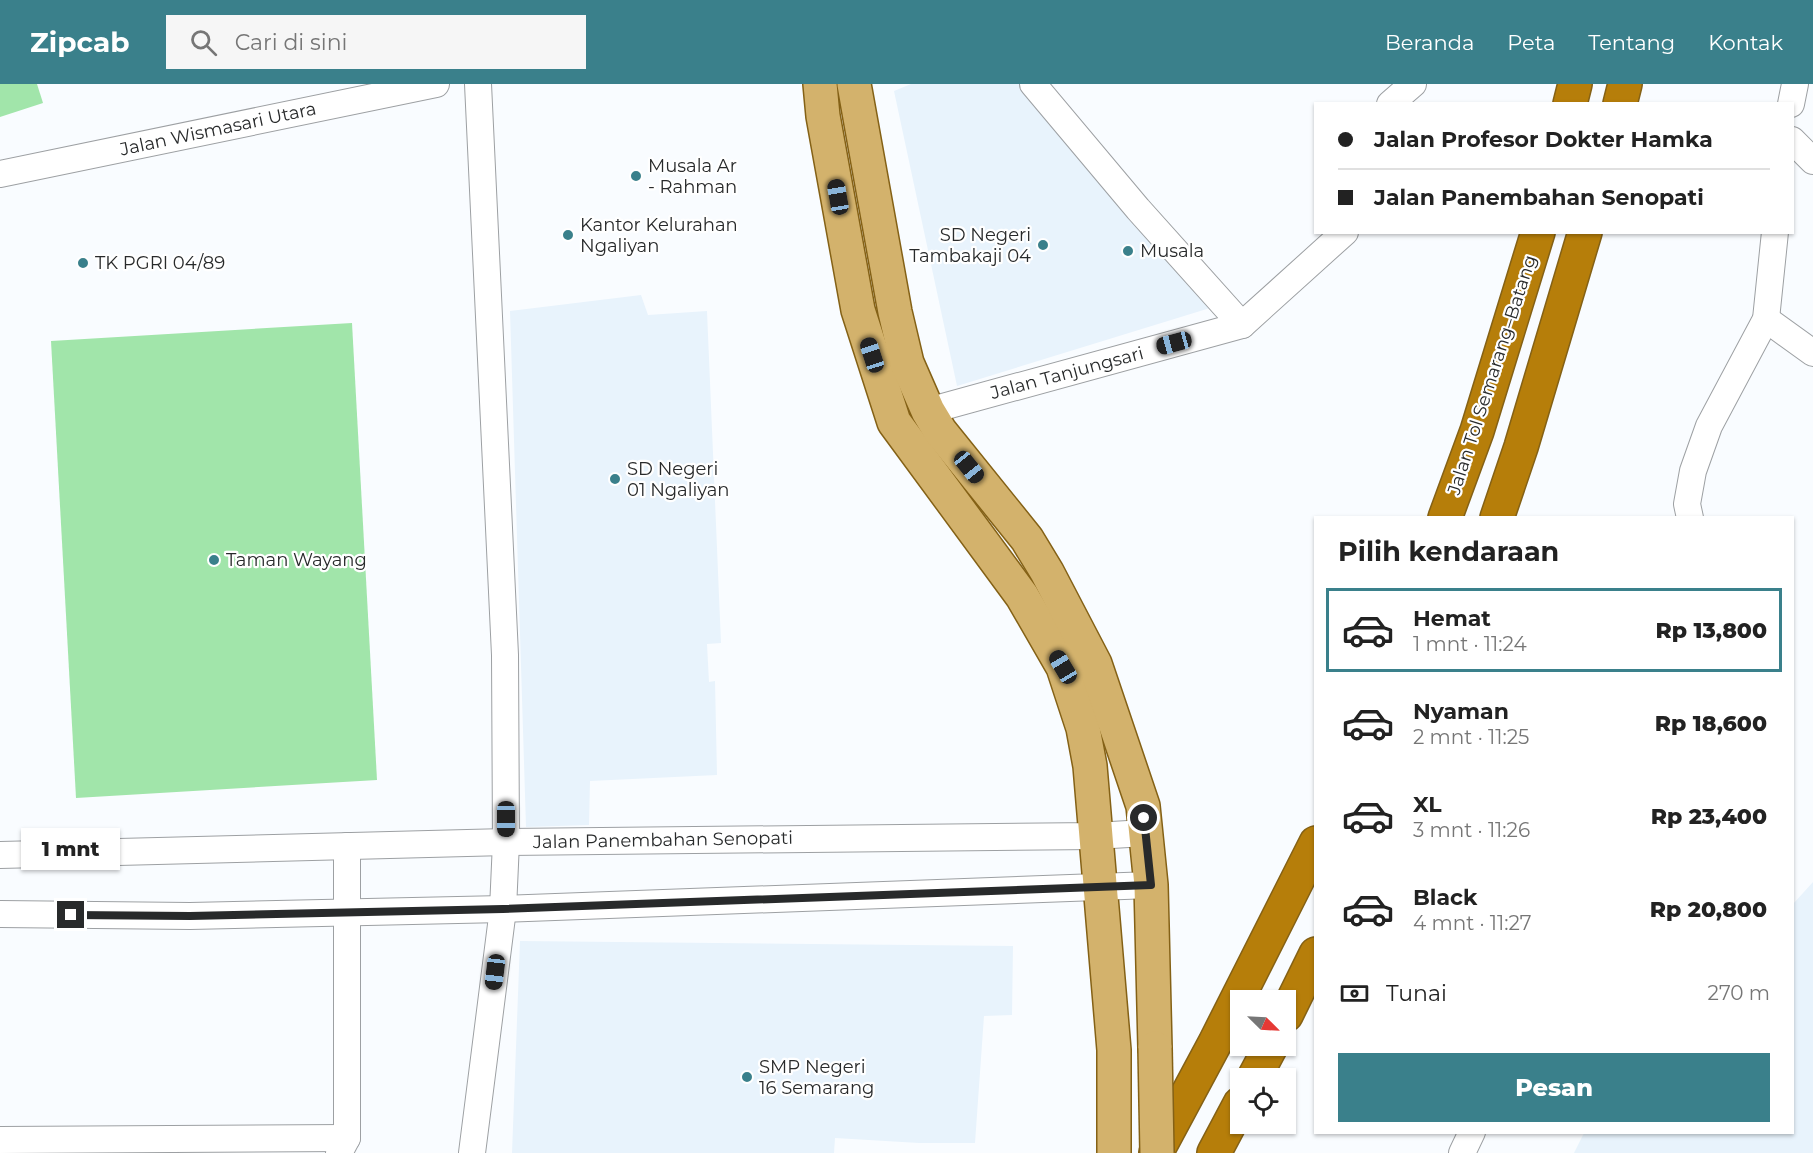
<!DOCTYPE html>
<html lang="id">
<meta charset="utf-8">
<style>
:root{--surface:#fff;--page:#f6f6f6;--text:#222;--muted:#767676;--line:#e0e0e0;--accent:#3a808b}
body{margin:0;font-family:Montserrat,sans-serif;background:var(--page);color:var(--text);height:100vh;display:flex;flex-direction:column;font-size:22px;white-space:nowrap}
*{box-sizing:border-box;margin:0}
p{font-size:20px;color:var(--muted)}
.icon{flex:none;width:33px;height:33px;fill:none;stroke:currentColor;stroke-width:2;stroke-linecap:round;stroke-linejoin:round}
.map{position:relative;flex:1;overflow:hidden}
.drawer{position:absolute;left:1314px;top:432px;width:480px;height:618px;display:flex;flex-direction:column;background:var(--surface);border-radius:0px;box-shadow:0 2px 4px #0004}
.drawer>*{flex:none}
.guide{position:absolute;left:1314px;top:18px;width:480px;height:132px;border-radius:0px;box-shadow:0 2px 4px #0004;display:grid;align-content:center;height:132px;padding:0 24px;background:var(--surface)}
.needle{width:39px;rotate:114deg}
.buttons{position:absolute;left:1230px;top:906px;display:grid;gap:12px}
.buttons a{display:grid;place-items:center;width:66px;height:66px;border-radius:0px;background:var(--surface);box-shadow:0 2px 4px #0004;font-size:30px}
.end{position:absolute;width:27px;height:27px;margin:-14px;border:8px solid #282a2b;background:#fff;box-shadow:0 0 0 3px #fff}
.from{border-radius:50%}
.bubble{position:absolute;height:42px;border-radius:0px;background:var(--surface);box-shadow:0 2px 4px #0004;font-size:20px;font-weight:800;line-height:42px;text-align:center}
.car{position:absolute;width:18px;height:36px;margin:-18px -9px;border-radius:8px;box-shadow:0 0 4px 2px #0007;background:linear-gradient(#222 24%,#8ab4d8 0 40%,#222 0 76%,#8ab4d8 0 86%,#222 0)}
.guide b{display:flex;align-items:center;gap:21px;height:57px;font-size:22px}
.guide b+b{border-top:2px solid var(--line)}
.guide i{width:15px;height:15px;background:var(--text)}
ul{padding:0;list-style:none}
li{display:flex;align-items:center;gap:18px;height:84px;margin:0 12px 9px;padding:0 12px;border:3px solid transparent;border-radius:0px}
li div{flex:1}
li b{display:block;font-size:22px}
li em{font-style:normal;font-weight:800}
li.active{border-color:var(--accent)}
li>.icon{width:54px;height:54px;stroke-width:1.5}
h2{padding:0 24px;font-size:27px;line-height:72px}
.pay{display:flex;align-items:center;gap:15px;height:66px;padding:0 24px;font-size:22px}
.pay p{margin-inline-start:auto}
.button{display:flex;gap:12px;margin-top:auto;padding:12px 24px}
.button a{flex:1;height:69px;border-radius:0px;background:var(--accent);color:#fff;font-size:24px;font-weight:800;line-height:69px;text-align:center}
header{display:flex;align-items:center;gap:36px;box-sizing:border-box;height:84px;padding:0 30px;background:var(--accent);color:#fff}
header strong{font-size:28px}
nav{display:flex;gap:33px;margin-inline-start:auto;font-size:21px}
.search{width:420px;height:54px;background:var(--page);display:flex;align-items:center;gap:15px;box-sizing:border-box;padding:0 21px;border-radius:0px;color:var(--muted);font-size:22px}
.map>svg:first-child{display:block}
.built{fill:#e8f3fc}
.green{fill:#a1e5aa}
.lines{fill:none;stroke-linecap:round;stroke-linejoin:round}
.minor-casing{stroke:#9da0a3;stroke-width:28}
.primary-casing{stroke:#846116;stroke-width:36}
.motorway-casing{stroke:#846116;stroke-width:36}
.minor{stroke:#fff;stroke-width:26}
.primary{stroke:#d3b26c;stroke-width:33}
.motorway{stroke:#b67e0a;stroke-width:33}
.primary-bridge-casing{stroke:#846116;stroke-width:36;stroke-linecap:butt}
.primary-bridge{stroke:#d3b26c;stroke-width:33}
.route{stroke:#282a2b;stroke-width:8}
.poi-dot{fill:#3a808b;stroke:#fff;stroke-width:2}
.labels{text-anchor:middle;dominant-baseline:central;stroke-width:4.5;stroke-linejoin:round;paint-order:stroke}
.street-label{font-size:18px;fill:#282a2b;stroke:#fff}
.poi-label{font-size:18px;fill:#282a2b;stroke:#fff;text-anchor:start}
</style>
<header>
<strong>Zipcab</strong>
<div class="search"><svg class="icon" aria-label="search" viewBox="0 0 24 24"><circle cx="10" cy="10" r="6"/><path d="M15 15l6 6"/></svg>Cari di sini</div>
<nav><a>Beranda</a><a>Peta</a><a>Tentang</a><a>Kontak</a></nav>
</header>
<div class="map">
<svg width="1813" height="1069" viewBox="0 0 1813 1069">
<rect width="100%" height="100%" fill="#f9fcff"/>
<!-- built -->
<g class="built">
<path d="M911,0h115l184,224 -253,78 -63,-295z"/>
<path d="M641,211l7,20 59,-4 14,332 -14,1 2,38 6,-1 2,94 -127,6 -1,44 -63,2 -16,-516z"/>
<path d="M1813,798v271h-239l10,-20 208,-1 1,-228z"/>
<path d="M520,857l493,5 -1,69 -28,1 -9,127h-56l-84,-5 -1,15h-322z"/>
</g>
<!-- green -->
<g class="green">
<path d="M0,0h37l6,19 -43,14z"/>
<path d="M352,239l25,457 -301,18 -25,-457z"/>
</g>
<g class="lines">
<defs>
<g id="minor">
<path d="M1033,0l105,125 104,116"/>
<path d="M1390,20l23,-20"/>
<path d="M1791,20l4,-20"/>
<path d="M1792,56l21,21"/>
<path d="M0,90l436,-90"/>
<path d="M1766,235l47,34"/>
<path d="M928,327l314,-86 103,-93"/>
<path d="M1690,434l-3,-14 6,-33 16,-45 57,-107 9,-87"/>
<path d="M0,771l506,-13 589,-6 50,-3"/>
<path d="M0,830l190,2 313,-7 648,-24"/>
<path d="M0,1056l347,-2"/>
<path d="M339,1069l8,-15v-292"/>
<path d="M472,1069l31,-244 3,-67 -1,-187 -27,-571"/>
<path d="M1462,1069l10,-21"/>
</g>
<g id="primary">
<path d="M820,0l3,32 35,194 36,112 128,174 41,71 20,61 7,38 24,284v103"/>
<path d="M854,0l41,228 12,51 21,48 12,20 87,108 20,33 48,92 48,142 8,79 4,163"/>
</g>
<g id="motorway">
<path d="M1570,20l5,-20"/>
<path d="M1620,20l5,-20"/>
<path d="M1445,434l32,-87 61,-199"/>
<path d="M1497,434l24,-71 64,-215"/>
<path d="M1286,931l30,-61"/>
<path d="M1254,994l17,-32"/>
<path d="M1156,1069l59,-110 101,-200"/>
<path d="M1214,1069l26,-49"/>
</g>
</defs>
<!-- minor casing -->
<use href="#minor" class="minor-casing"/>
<!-- primary casing -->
<use href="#primary" class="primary-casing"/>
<!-- motorway casing -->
<use href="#motorway" class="motorway-casing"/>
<!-- minor -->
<use href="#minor" class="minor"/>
<!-- primary -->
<use href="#primary" class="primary"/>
<!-- motorway -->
<use href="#motorway" class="motorway"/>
<defs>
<path id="primary-bridge" d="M1155,964l2,105"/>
</defs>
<!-- primary-bridge casing -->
<use href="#primary-bridge" class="primary-bridge-casing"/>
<!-- primary-bridge -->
<use href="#primary-bridge" class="primary-bridge"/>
</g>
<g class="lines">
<!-- route -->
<path class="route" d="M71,831l119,1 313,-7 648,-24 -7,-67"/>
</g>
<!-- markers -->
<g class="poi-dot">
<circle cx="636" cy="92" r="6"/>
<circle cx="568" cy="151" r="6"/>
<circle cx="1043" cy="161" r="6"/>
<circle cx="1128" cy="167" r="6"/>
<circle cx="83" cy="179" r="6"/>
<circle cx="615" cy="395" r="6"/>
<circle cx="214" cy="476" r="6"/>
<circle cx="747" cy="993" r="6"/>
</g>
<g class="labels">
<!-- street labels -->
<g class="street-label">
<text transform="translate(218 45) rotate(-12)">Jalan Wismasari Utara</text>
<text transform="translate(1067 289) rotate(-15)">Jalan Tanjungsari</text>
<text transform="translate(1492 291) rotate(-72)">Jalan Tol Semarang–Batang</text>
<text transform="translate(663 756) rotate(-1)">Jalan Panembahan Senopati</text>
</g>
<!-- poi labels -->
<g class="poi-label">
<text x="648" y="82">Musala Ar<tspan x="648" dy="21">- Rahman</tspan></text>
<text x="580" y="141">Kantor Kelurahan<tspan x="580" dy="21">Ngaliyan</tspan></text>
<text x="1031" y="151" text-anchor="end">SD Negeri<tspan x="1031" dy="21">Tambakaji 04</tspan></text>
<text x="1140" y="167">Musala</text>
<text x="95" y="179">TK PGRI 04/89</text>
<text x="627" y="385">SD Negeri<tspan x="627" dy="21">01 Ngaliyan</tspan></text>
<text x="226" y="476">Taman Wayang</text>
<text x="759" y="983">SMP Negeri<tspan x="759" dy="21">16 Semarang</tspan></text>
</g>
</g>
</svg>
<div class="buttons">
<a><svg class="needle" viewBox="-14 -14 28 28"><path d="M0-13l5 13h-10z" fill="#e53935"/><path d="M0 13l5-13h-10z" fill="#767676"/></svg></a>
<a><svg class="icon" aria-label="locate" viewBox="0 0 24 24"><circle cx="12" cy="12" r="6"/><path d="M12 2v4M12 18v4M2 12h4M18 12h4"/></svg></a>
</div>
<i class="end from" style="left:1144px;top:734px"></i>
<i class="end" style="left:71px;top:831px"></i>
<div class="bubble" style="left:21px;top:744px;width:99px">1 mnt</div>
<i class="car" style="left:838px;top:113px;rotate:350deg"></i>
<i class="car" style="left:1174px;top:259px;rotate:255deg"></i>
<i class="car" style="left:872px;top:271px;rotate:342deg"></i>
<i class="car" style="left:969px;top:383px;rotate:141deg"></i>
<i class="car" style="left:1063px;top:583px;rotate:329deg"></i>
<i class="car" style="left:506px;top:735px;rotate:180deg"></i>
<i class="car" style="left:495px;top:888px;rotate:187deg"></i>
<div class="guide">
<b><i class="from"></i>Jalan Profesor Dokter Hamka</b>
<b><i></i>Jalan Panembahan Senopati</b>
</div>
<section class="drawer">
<h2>Pilih kendaraan</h2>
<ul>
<li class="active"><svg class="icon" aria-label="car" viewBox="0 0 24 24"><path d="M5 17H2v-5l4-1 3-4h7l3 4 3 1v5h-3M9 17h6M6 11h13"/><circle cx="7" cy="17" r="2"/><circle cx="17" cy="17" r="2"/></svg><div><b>Hemat</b><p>1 mnt · 11:24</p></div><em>Rp 13,800</em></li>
<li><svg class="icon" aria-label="car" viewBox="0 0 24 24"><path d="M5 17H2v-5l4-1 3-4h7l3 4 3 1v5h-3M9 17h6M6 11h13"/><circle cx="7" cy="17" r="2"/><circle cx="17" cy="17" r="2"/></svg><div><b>Nyaman</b><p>2 mnt · 11:25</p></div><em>Rp 18,600</em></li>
<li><svg class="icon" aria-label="car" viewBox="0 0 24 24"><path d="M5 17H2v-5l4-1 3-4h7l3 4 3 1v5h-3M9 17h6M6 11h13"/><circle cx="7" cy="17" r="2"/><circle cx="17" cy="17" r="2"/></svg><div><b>XL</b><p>3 mnt · 11:26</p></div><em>Rp 23,400</em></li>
<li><svg class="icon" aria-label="car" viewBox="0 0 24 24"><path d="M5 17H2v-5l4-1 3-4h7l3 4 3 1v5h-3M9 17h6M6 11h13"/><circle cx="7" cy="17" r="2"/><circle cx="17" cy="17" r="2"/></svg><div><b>Black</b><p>4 mnt · 11:27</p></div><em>Rp 20,800</em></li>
</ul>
<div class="pay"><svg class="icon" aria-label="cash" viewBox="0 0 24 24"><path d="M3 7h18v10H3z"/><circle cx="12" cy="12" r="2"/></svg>Tunai<p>270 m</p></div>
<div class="button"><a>Pesan</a></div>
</section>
</div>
